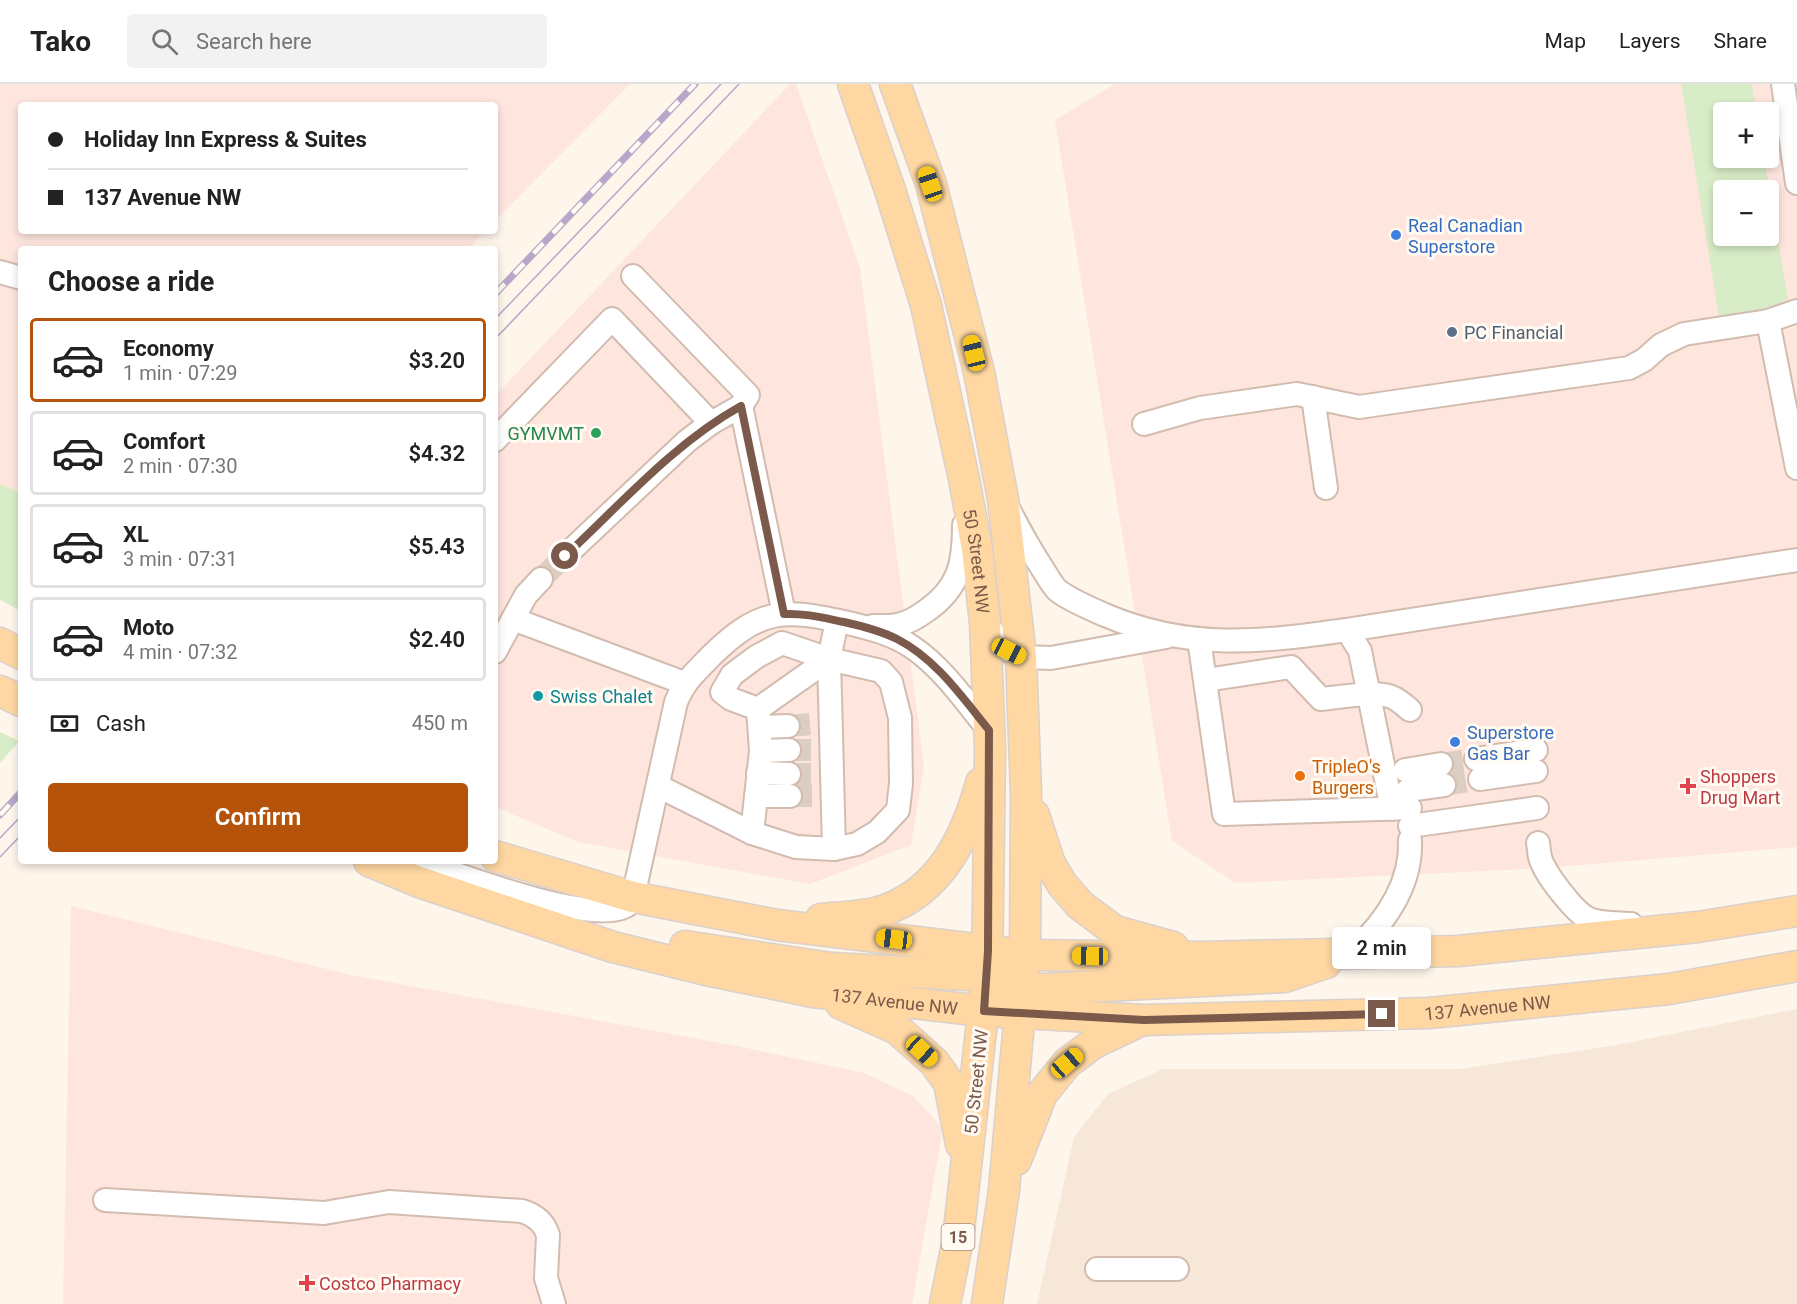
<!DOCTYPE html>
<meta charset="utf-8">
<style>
:root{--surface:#fff;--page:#f2f2f2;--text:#222;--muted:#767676;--line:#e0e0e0;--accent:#b45309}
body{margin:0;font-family:Roboto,sans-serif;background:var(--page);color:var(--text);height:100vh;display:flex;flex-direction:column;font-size:22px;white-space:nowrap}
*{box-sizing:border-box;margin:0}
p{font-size:20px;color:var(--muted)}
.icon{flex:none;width:33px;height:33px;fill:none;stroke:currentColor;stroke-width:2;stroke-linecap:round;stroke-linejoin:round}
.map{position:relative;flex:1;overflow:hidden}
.side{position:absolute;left:18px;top:162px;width:480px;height:618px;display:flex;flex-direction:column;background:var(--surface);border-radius:6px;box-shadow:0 3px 9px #0003}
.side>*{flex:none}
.guide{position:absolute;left:18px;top:18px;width:480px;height:132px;border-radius:6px;box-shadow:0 3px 9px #0003;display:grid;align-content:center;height:132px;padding:0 30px;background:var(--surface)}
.controls{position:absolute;left:1713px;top:18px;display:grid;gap:12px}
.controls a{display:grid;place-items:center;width:66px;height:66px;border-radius:6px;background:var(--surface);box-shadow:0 3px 9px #0003;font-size:30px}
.end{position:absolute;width:27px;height:27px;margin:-14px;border:8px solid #7b5a4b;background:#fff;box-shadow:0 0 0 3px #fff}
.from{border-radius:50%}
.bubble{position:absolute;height:42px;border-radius:6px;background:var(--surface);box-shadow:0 3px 9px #0003;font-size:20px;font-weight:600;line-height:42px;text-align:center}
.car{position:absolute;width:18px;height:36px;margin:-18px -9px;border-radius:8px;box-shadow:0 0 4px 2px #0007;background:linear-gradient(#f5c518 24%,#345 0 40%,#f5c518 0 76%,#345 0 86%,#f5c518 0)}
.guide b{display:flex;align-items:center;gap:21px;height:57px;font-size:22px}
.guide b+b{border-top:2px solid var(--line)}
.guide i{width:15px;height:15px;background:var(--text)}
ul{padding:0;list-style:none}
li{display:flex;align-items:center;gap:18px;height:84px;margin:0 12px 9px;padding:0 18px;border:3px solid var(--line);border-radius:6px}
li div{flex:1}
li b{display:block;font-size:22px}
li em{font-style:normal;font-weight:600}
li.active{border-color:var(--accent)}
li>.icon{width:54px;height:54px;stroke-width:1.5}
h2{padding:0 30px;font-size:27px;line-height:72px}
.pay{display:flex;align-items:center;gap:15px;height:66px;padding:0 30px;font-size:22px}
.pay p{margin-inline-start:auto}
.primary-button{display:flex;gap:12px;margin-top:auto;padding:12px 30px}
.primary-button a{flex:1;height:69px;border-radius:6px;background:var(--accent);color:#fff;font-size:24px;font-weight:600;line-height:69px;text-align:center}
header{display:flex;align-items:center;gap:36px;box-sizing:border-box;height:84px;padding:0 30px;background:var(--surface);border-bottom:2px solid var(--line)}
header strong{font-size:28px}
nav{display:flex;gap:33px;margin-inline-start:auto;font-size:21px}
.search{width:420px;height:54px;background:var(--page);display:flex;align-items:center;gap:15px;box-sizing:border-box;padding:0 21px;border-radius:6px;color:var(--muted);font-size:22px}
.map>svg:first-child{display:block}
.residential{fill:#f6e7d9}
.commercial{fill:#fee6df;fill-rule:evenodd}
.green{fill:#d8edc7;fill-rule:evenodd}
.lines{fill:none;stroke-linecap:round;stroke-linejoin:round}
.minor-tunnel{stroke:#ddcec3;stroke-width:22;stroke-dasharray:22 11;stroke-linecap:butt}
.minor-casing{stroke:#d2bcaf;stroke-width:26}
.major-casing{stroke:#dad1cd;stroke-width:33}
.minor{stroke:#fff;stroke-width:22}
.major{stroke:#fed7a2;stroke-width:30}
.tram{stroke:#b8a7ca;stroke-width:1.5}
.rail-casing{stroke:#b8a7ca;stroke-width:7}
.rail{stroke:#fffaf2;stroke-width:4.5;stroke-dasharray:14;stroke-linecap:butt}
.route{stroke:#7b5a4b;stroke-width:8}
.shop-dot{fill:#3f7fe0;stroke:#fffaf2;stroke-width:2}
.service-dot{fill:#5c6f8a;stroke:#fffaf2;stroke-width:2}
.leisure-dot{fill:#2e9e5b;stroke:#fffaf2;stroke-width:2}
.culture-dot{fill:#0f9aa8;stroke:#fffaf2;stroke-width:2}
.food-dot{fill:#e8710a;stroke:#fffaf2;stroke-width:2}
.health-dot{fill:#e0444e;stroke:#fffaf2;stroke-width:2}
.labels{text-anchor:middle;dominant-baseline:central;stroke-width:6;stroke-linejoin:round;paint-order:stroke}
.shield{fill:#fffaf2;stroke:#a38a7d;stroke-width:1.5}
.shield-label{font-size:16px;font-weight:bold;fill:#7b5a4b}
.shop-label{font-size:18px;fill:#366cbe;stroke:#fffaf2;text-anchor:start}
.service-label{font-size:18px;fill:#4e5e75;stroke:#fffaf2;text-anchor:start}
.leisure-label{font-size:18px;fill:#27864d;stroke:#fffaf2;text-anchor:end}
.street-label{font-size:18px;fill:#7b5a4b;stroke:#fffaf2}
.culture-label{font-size:18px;fill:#0d838f;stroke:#fffaf2;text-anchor:start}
.food-label{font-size:18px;fill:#c56008;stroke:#fffaf2;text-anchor:start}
.health-label{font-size:18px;fill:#be3a42;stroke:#fffaf2;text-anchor:start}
</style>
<header>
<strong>Tako</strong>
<div class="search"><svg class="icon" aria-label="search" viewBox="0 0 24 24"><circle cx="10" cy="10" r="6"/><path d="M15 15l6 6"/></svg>Search here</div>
<nav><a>Map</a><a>Layers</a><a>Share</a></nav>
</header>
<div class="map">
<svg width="1797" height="1220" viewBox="0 0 1797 1220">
<rect width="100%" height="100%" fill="#fef5eb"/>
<!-- residential -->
<path class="residential" d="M1797,925v295h-760l37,-167 34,-43 55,-25h297l157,-24z"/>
<!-- commercial -->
<g class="commercial">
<path d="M0,0h630l-135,137v-116h-474v126h465l-18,18h-447v323l-21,-11z"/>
<path d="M790,0h6l64,184 64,498 -13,79 -101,39 -232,-42 -83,-35v-411z"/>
<path d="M1115,0h682v763l-252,21 -310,15 -63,-42 -117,-721zM1724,28h44v46h-44zM1724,106h44v46h-44z"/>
<path d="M71,822l280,69 381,70 132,28 49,23 30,32 -31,176h-849z"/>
</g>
<!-- green -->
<g class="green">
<path d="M1681,0h71l4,28h-32v46h40l24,141c-21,13 -45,15 -69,18zM1724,106h44v46h-44z"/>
<path d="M0,400l21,9v118l-21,-11z"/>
<path d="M0,648l19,9 -19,22z"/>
</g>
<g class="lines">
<!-- minor-tunnel -->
<g class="minor-tunnel">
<path d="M541,495l24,-23"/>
<path d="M788,642l25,-2"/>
<path d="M789,666h24"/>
<path d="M1441,680l35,-5"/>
<path d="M789,690h24"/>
<path d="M1444,701l36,-6"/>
<path d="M790,712h24"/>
</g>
<defs>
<g id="minor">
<path d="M1783,0l14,99"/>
<path d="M0,188l21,6"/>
<path d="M633,192l115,119 -7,11 43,208"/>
<path d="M1768,237l29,147"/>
<path d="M1313,313l13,91"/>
<path d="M1144,340l56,-16 97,-14 62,13 270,-39 15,-8 17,-15 23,-11 84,-13 29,-10"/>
<path d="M495,356l117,-121 99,104"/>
<path d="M1008,424c11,22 23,43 36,63 4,6 8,14 13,19 14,11 33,18 48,25 84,36 156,27 242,15l450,-70"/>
<path d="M565,472l122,-115 24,-18 30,-17"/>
<path d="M513,535l171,64"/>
<path d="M985,539l24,28 12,6 30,1 115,-21"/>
<path d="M873,542c9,0 20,1 28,-2 9,-2 18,-8 25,-13 33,-23 38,-47 38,-86"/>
<path d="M1347,546l13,21 32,158"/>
<path d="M1199,555l25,175 186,-6"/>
<path d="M495,568l31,-57 15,-16"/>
<path d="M1206,596l85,-13 30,32c18,-2 59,-9 73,-1 6,3 11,8 16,12"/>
<path d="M758,625l-27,-10 -9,-7 10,-17 24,-18 26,-14 47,16 52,12 10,11 9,36 1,65 -3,27 -21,22 -20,12 -23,5"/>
<path d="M758,625l71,-50"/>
<path d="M760,643l28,-1"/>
<path d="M761,667l28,-1"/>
<path d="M1476,675l60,-9"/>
<path d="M1405,686l36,-6"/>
<path d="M758,689l31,1"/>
<path d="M1480,695l56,-8"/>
<path d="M658,702l94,47 44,14 38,2 -5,-190 8,-38"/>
<path d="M1408,706l36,-5"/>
<path d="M756,712h34"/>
<path d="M1410,742l127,-18"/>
<path d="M752,749l9,-82 -3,-42"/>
<path d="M1538,759c1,5 1,10 2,14 4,16 35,56 49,62 12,5 29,4 42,5"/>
<path d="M419,777c41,14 168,63 205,46 5,-2 7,-6 9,-10l43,-195c10,-23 18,-28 35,-46 49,-48 73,-48 137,-33 21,5 45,11 64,24 31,21 53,54 77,83"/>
<path d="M1351,870c33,-30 61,-69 59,-114"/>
<path d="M105,1116l219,13 65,-11 133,9c13,4 22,11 26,24l-2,43 8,26"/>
<path d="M1097,1185h80"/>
</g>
<g id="major">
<path id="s1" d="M853,0l37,106 36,115 38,174 13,70 8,74 5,125 -3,228 -29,263 -13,65"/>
<path d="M895,0l36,100 48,188 24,127 18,158 5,136 -1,162 -21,235 -17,114"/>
<path d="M0,559l21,11"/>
<path d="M0,607l21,10"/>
<path d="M1034,731l16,49 12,20 18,21 35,26 58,16"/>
<path d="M495,772l138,41 144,28 248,30 177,2 256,-6 240,-24 99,-16"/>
<path id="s2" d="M369,777l50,21 194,65 93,23 107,22 171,19 160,9 285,-7 240,-24 128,-23"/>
<path d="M821,835c20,-2 44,-2 64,-9 56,-20 81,-73 96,-127"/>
<path d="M685,862l146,22 156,8 19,-7"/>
<path d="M1004,916l17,-9 21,-2 243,-12 41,-14"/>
<path d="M841,920l56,25 37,33 15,21 12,61"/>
<path d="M1016,1076l26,-66 25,-31 27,-20 46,-22"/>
</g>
</defs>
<!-- minor casing -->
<use href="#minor" class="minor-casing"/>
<!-- major casing -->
<use href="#major" class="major-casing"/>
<!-- minor -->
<use href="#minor" class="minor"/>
<!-- major -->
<use href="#major" class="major"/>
<!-- tram -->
<g class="tram">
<path d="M495,235l226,-235"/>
<path d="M495,255l244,-255"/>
<path d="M0,754l21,-22"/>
<path d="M0,773l21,-22"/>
</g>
<defs>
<g id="rail">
<path d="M495,210l200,-210"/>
<path d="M0,731l21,-23"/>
</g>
</defs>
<!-- rail casing -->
<use href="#rail" class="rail-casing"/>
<!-- rail -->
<use href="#rail" class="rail"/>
</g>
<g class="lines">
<!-- route -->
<path class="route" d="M565,472c56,-52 108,-112 176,-150l43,208c21,-1 40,4 60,8 18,4 37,9 53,17 39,20 65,58 92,91l-1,221 -4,60 160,9 238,-6"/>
</g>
<!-- markers -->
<g class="shop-dot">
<circle cx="1396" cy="151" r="6"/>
<circle cx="1455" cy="658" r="6"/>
</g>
<circle class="service-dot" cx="1452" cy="248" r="6"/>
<circle class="leisure-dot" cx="596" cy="349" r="6"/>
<circle class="culture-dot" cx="538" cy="612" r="6"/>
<circle class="food-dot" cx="1300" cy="692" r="6"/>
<g class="health-dot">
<path d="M1685 693h6v6h6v6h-6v6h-6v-6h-6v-6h6z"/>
<path d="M304 1190h6v6h6v6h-6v6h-6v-6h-6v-6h6z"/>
</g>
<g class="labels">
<!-- shield labels -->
<rect class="shield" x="941.5" y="1140" width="33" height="26" rx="4.5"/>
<g class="shield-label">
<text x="958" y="1153">15</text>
</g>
<!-- shop labels -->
<g class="shop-label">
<text x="1408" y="141">Real Canadian<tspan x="1408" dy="21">Superstore</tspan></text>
<text x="1467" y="648">Superstore<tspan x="1467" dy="21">Gas Bar</tspan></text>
</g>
<!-- service labels -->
<g class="service-label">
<text x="1464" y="248">PC Financial</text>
</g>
<!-- leisure labels -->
<g class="leisure-label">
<text x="584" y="349">GYMVMT</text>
</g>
<!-- street labels -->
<g class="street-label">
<text stroke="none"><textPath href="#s1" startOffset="494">50 Street NW</textPath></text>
<text stroke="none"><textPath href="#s2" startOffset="546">137 Avenue NW</textPath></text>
<text stroke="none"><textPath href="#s2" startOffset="1140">137 Avenue NW</textPath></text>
<text transform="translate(976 998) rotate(-84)">50 Street NW</text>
</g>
<!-- culture labels -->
<g class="culture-label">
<text x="550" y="612">Swiss Chalet</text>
</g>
<!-- food labels -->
<g class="food-label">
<text x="1312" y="682">TripleO's<tspan x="1312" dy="21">Burgers</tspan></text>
</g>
<!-- health labels -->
<g class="health-label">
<text x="1700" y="692">Shoppers<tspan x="1700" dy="21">Drug Mart</tspan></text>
<text x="319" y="1199">Costco Pharmacy</text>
</g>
</g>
</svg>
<div class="controls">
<a>+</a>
<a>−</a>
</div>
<i class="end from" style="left:565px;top:472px"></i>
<i class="end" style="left:1382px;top:930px"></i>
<div class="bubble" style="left:1332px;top:843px;width:99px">2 min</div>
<i class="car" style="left:930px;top:100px;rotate:341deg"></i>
<i class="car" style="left:974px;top:269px;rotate:346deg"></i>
<i class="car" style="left:1009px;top:567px;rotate:116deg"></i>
<i class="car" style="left:894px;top:855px;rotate:277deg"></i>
<i class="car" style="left:1090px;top:872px;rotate:271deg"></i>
<i class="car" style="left:922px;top:967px;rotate:132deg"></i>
<i class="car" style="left:1067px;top:979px;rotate:49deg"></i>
<div class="guide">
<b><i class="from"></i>Holiday Inn Express &amp; Suites</b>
<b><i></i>137 Avenue NW</b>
</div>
<section class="side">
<h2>Choose a ride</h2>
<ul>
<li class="active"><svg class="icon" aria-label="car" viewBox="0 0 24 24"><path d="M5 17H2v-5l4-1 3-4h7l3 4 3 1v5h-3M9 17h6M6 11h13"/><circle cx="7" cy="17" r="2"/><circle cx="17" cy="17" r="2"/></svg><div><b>Economy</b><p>1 min · 07:29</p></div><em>$3.20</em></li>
<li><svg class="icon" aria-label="car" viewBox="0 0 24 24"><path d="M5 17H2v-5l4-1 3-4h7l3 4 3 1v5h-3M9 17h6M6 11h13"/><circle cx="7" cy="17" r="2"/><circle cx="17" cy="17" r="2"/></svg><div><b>Comfort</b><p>2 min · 07:30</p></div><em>$4.32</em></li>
<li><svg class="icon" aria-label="car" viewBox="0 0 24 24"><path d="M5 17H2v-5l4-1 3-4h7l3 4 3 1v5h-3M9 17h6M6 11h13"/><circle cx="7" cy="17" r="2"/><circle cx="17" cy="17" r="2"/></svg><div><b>XL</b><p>3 min · 07:31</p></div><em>$5.43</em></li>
<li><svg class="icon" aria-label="car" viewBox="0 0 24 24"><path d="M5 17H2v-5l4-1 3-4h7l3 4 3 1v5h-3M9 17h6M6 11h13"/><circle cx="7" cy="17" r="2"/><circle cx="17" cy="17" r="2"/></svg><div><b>Moto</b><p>4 min · 07:32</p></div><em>$2.40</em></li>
</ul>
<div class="pay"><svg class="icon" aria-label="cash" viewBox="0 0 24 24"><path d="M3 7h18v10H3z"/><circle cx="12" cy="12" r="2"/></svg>Cash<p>450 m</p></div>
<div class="primary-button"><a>Confirm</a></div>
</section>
</div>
